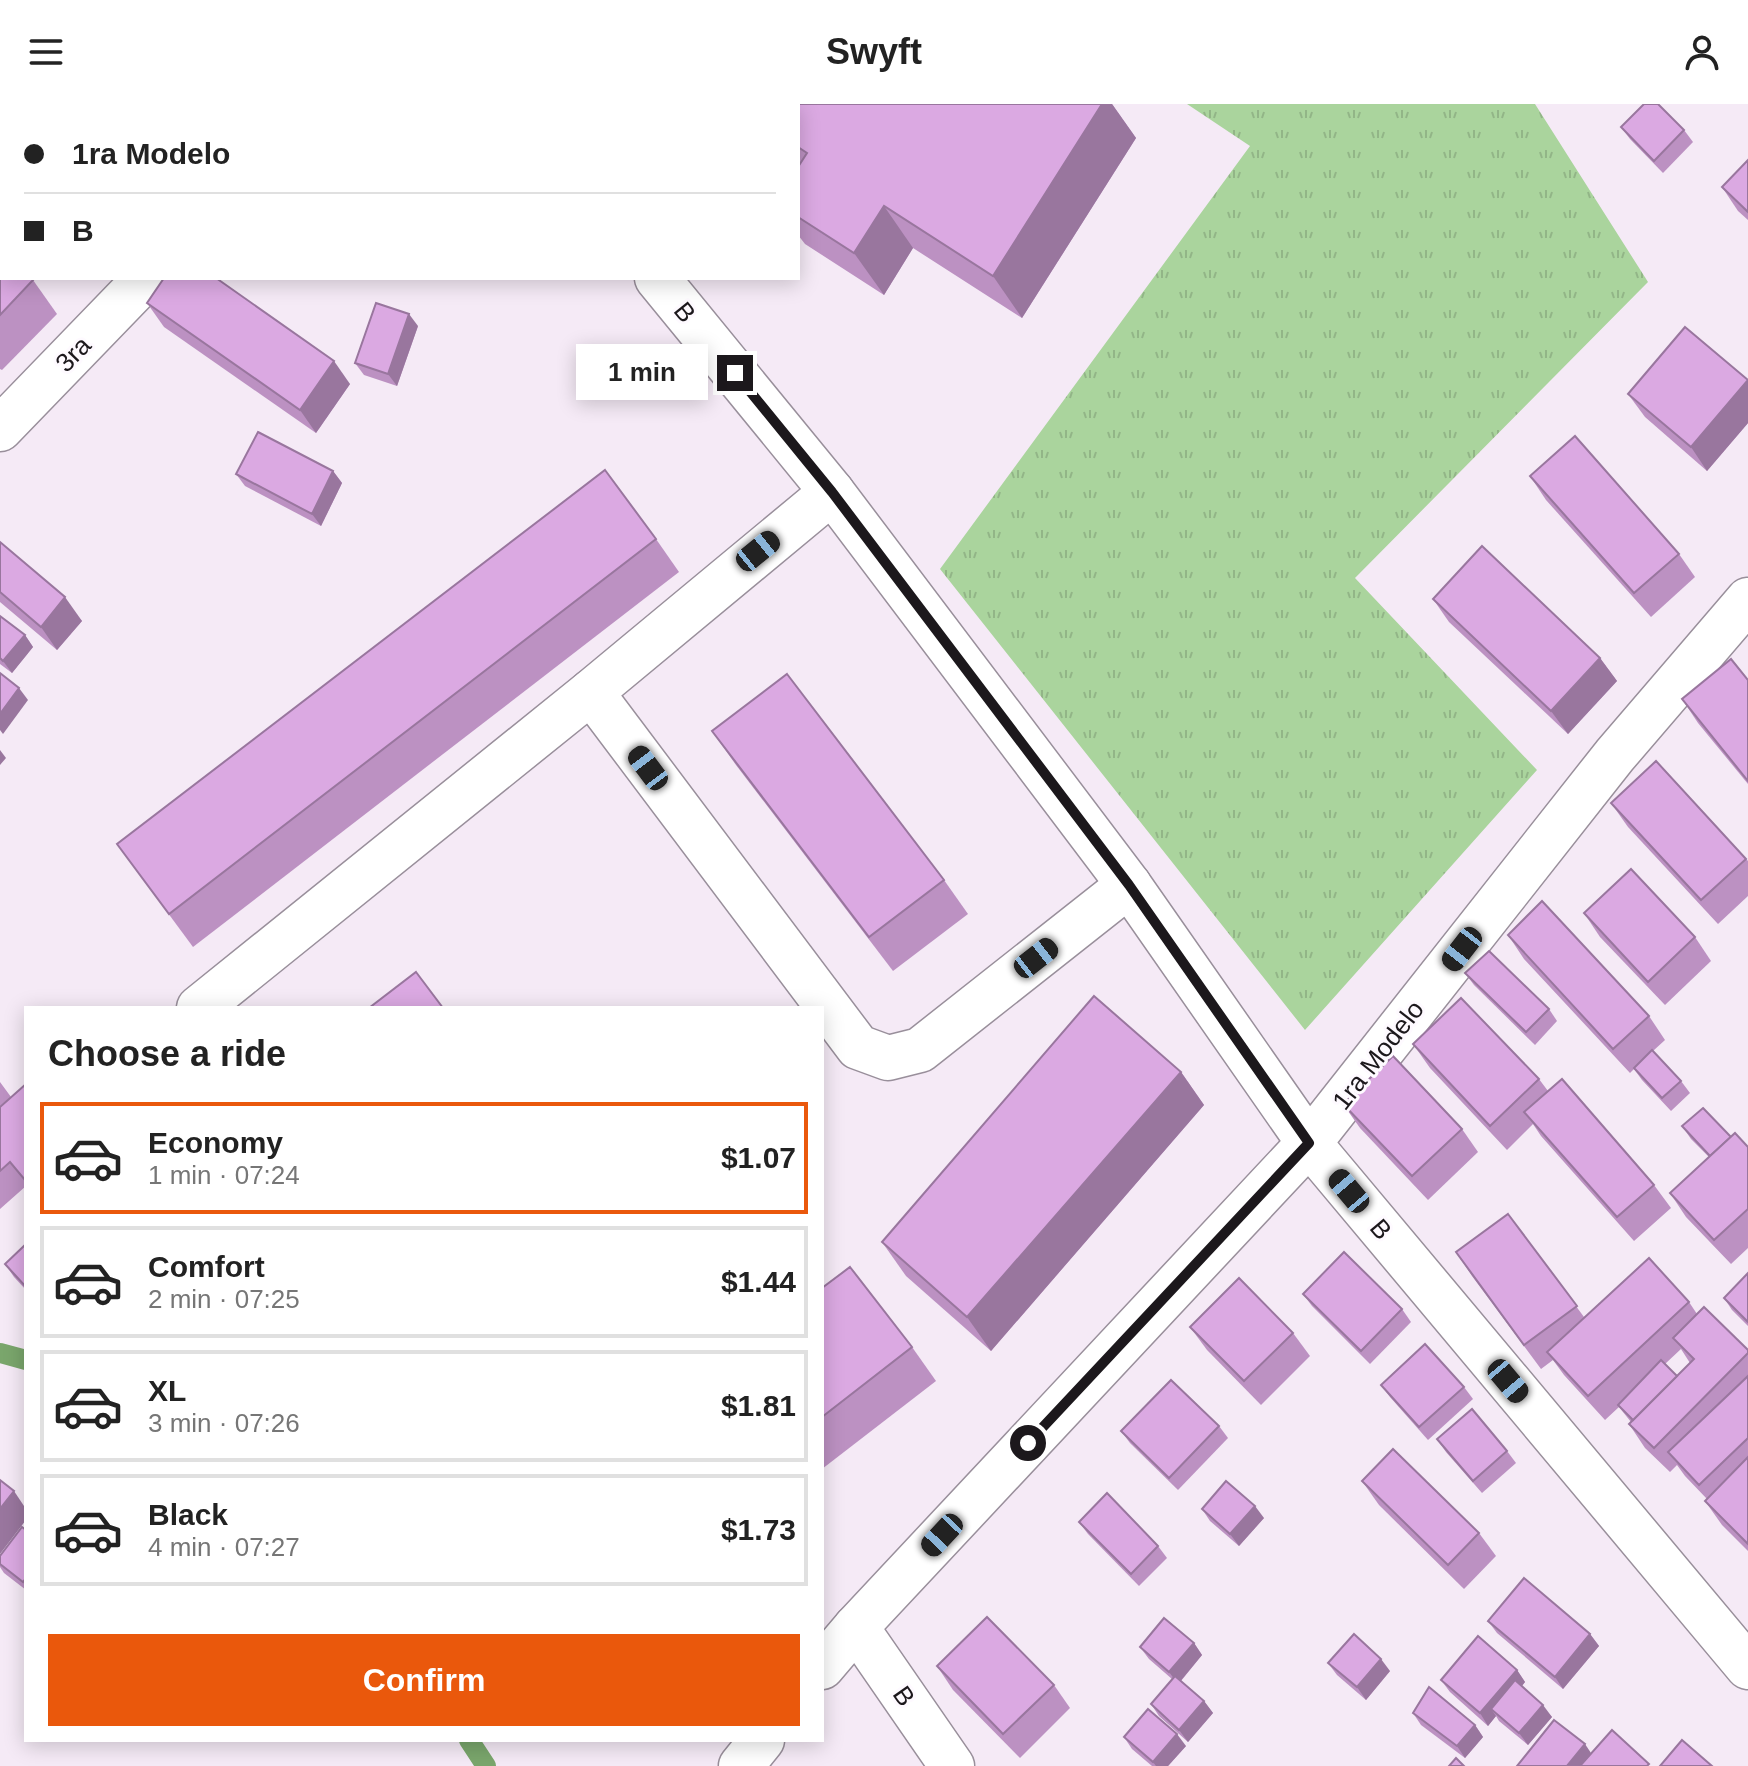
<!DOCTYPE html>
<meta charset="utf-8">
<style>
:root{--surface:#fff;--page:#f6f6f6;--text:#222;--muted:#767676;--line:#e0e0e0;--accent:#ea580c}
body{margin:0;font-family:Arial,sans-serif;background:var(--page);color:var(--text);height:100vh;display:flex;flex-direction:column;font-size:30px;white-space:nowrap}
*{box-sizing:border-box;margin:0}
p{font-size:26px;color:var(--muted)}
.icon{flex:none;width:44px;height:44px;fill:none;stroke:currentColor;stroke-width:2;stroke-linecap:round;stroke-linejoin:round}
.map{position:relative;flex:1;overflow:hidden}
.sheet{position:absolute;left:24px;top:902px;width:800px;height:736px;display:flex;flex-direction:column;background:var(--surface);border-radius:0px;box-shadow:0 4px 20px #0003}
.sheet>*{flex:none}
.banner{position:absolute;left:0px;top:0px;width:800px;height:176px;box-shadow:0 4px 20px #0003;display:grid;align-content:center;height:176px;padding:0 24px;background:var(--surface)}
.end{position:absolute;width:36px;height:36px;margin:-18px;border:10px solid #1c181c;background:#fff;box-shadow:0 0 0 4px #fff}
.from{border-radius:50%}
.bubble{position:absolute;height:56px;border-radius:0px;background:var(--surface);box-shadow:0 4px 20px #0003;font-size:26px;font-weight:700;line-height:56px;text-align:center}
.car{position:absolute;width:24px;height:48px;margin:-24px -12px;border-radius:10px;box-shadow:0 0 6px 2px #0007;background:linear-gradient(#222 24%,#8ab4d8 0 40%,#222 0 76%,#8ab4d8 0 86%,#222 0)}
.banner b{display:flex;align-items:center;gap:28px;height:76px;font-size:30px}
.banner b+b{border-top:2px solid var(--line)}
.banner i{width:20px;height:20px;background:var(--text)}
ul{padding:0;list-style:none}
li{display:flex;align-items:center;gap:24px;height:112px;margin:0 16px 12px;padding:0 8px;border:4px solid var(--line);border-radius:0px}
li div{flex:1}
li b{display:block;font-size:30px}
li em{font-style:normal;font-weight:700}
li.selected{border-color:var(--accent)}
li>.icon{width:72px;height:72px;stroke-width:1.5}
h2{padding:0 24px;font-size:36px;line-height:96px}
.button{display:flex;gap:16px;margin-top:auto;padding:16px 24px}
.button a{flex:1;height:92px;border-radius:0px;background:var(--accent);color:#fff;font-size:32px;font-weight:700;line-height:92px;text-align:center}
header{display:flex;justify-content:space-between;align-items:center;height:104px;padding:0 24px;background:var(--surface);font-size:36px;font-weight:700}
.map>svg:first-child{display:block}
.grass{fill:url(#grass-tufts)}
.lines{fill:none;stroke-linecap:round;stroke-linejoin:round}
.stream{stroke:#7aa66c;stroke-width:20}
.minor-casing{stroke:#998f9b;stroke-width:47}
.minor{stroke:#fff;stroke-width:44}
.wall{fill:#bc91c2;fill-rule:evenodd}
.shaded-wall{fill:#99769e}
.building{fill:#dba9e2;stroke:#99769e;stroke-width:2}
.route{stroke:#1c181c;stroke-width:10}
.labels{text-anchor:middle;dominant-baseline:central;stroke-width:6;stroke-linejoin:round;paint-order:stroke}
.street-label{font-size:26px;fill:#1c181c;stroke:#fefaff}
</style>
<header><svg class="icon" aria-label="menu" viewBox="0 0 24 24"><path d="M4 6h16M4 12h16M4 18h16"/></svg>Swyft<svg class="icon" aria-label="person" viewBox="0 0 24 24"><circle cx="12" cy="8" r="4"/><path d="M4 21q1-7 8-7t8 7"/></svg></header>
<div class="map">
<svg width="1748" height="1662" viewBox="0 0 1748 1662">
<defs>
<pattern id="grass-tufts" width="24" height="20" patternUnits="userSpaceOnUse" patternTransform="scale(2)"><rect width="24" height="20" fill="#aad49d"/><path d="M3 7l-1-3M5 7V3M7 7l1-3M15 17l-1-3M17 17v-4M19 17l1-3" fill="none" stroke="#92b587"/></pattern>
</defs>
<rect width="100%" height="100%" fill="#f5eaf6"/>
<!-- grass -->
<path class="grass" d="M1187,0h348l113,178 -293,296 182,192 -232,260 -365,-461 310,-423z"/>
<g class="lines">
<!-- stream -->
<g class="stream">
<path d="M0,1249l26,7"/>
<path d="M469,1636l17,26"/>
</g>
<defs>
<g id="minor">
<path d="M515,0l1,2"/>
<path d="M312,2l2,-2"/>
<path d="M657,174l175,214 297,393 180,258 439,524"/>
<path d="M0,325l146,-151"/>
<path d="M591,588l267,355 30,11 32,-8 209,-165"/>
<path d="M199,904l392,-316 241,-200"/>
<path d="M856,1523l96,139"/>
<path d="M822,1563l34,-40 453,-484 306,-388 133,-155"/>
<path d="M741,1662l21,-26"/>
</g>
</defs>
<!-- minor casing -->
<use href="#minor" class="minor-casing"/>
<!-- minor -->
<use href="#minor" class="minor"/>
</g>
<!-- wall -->
<g class="wall">
<path d="M96,0h52l-3,2h-48z"/>
<path d="M772,0h340l24,34 -114,180 -109,-70 -29,47 -79,-51 -7,-9v-129z"/>
<path d="M1621,23l63,3 9,12 -30,31 -33,-34z"/>
<path d="M1748,56v60l-10,-9 -16,-24z"/>
<path d="M0,144l33,32 24,34 -55,56 -2,-1z"/>
<path d="M147,199l203,81 -34,49 -152,-106z"/>
<path d="M418,222l-21,60 -33,-11 -9,-12z"/>
<path d="M1748,277v42l-41,48 -62,-54 -17,-23z"/>
<path d="M333,367l9,12 -21,43 -76,-40 -9,-12z"/>
<path d="M1530,372l149,78 16,23 -44,40 -105,-117z"/>
<path d="M656,435l23,33 -486,375 -76,-103z"/>
<path d="M0,438l82,79 -25,29 -57,-48z"/>
<path d="M1433,495l167,59 17,23 -49,53 -119,-112z"/>
<path d="M0,512l25,19 8,12 -21,26 -12,-9z"/>
<path d="M1748,576v104l-50,-61 -16,-24z"/>
<path d="M712,627l232,149 24,34 -75,57 -157,-206z"/>
<path d="M1656,657l92,100v35l-30,28 -90,-97 -17,-24z"/>
<path d="M1584,809l111,24 16,24 -46,44 -65,-68z"/>
<path d="M1508,831l141,81 16,24 -12,11 28,30 9,12 -19,18 -29,-31 -8,-11 -4,4 -106,-114z"/>
<path d="M1465,869l84,36 8,12 -22,24 -61,-60z"/>
<path d="M1413,940l126,35 9,12 106,94 17,23 -37,33 -93,-105 -8,-12 -26,26 -77,-82z"/>
<path d="M1181,968l23,33 -213,246 -85,-75 -24,-34z"/>
<path d="M0,978l11,15 15,-13v102l-26,23z"/>
<path d="M1343,1000l119,25 16,23 -50,48 -68,-72z"/>
<path d="M1682,1022l49,11 17,10v101l-17,16 -45,-47 -16,-24 39,-36 -18,-18z"/>
<path d="M1508,1110l76,103 105,-15 8,12 51,36v201l-26,-26 -17,-24 2,-2 -22,-23 -8,-11 -7,7 -25,-24 -16,-24 2,-2 -12,-15 -14,13 -41,-45 -11,-15 -12,9 -69,-93 -16,-24zM1681,1245l9,14 -13,13 -12,-12z"/>
<path d="M26,1142v44l-12,-13 -9,-13z"/>
<path d="M1748,1169v53l-16,-16 -8,-12z"/>
<path d="M822,1184l90,59 24,34 -114,88z"/>
<path d="M1303,1190l99,15 9,13 -41,42 -58,-58z"/>
<path d="M1190,1223l103,6 17,23 -49,49 -54,-55z"/>
<path d="M1381,1281l83,2 9,12 -45,41 -38,-43z"/>
<path d="M1219,1322l9,12 -50,52 -48,-47 -9,-12z"/>
<path d="M1437,1335l70,12 9,12 -34,30 -36,-41z"/>
<path d="M1362,1377l117,52 17,23 -32,33 -85,-84z"/>
<path d="M1202,1405l62,9 -25,28 -29,-25z"/>
<path d="M1079,1418l79,24 9,12 -28,28 -51,-52z"/>
<path d="M26,1426v60l-22,-17 -4,-6v-11z"/>
<path d="M1488,1517l102,13 9,12 -36,43 -66,-56z"/>
<path d="M1194,1539l8,12 -21,26 23,20 9,12 -25,29 -29,-26 -8,-12 21,-25 -23,-20 -9,-12z"/>
<path d="M1328,1559l62,8 -24,29 -29,-25z"/>
<path d="M937,1562l117,19 16,23 -50,50 -67,-68z"/>
<path d="M1517,1566l8,12 -3,4 30,31 -24,28 -29,-24 -3,-5 -8,10 -38,-34 -9,-12z"/>
<path d="M1413,1609l62,12 8,12 -18,21 -44,-33z"/>
<path d="M1124,1633l62,9 -18,20h-16l-20,-17z"/>
</g>
<!-- shaded-wall -->
<g class="shaded-wall">
<path d="M1102,0h10l24,34 -114,180 -29,-42z"/>
<path d="M884,102l29,42 -29,47 -30,-42z"/>
<path d="M409,210l9,12 -21,60 -9,-12z"/>
<path d="M334,257l16,23 -34,49 -16,-23z"/>
<path d="M1748,276v43l-41,48 -16,-24z"/>
<path d="M333,367l9,12 -21,43 -9,-12z"/>
<path d="M65,493l17,24 -25,29 -16,-23z"/>
<path d="M25,531l8,12 -21,26 -9,-12z"/>
<path d="M1600,554l17,23 -49,53 -17,-23z"/>
<path d="M19,584l9,12 -25,34 -3,-4v-16z"/>
<path d="M0,646l6,8 -6,7z"/>
<path d="M1181,968l23,33 -213,246 -24,-34z"/>
<path d="M14,1387l12,18v11l-26,34v-45z"/>
<path d="M1255,1402l9,12 -25,28 -9,-12z"/>
<path d="M1590,1530l9,12 -36,43 -8,-12z"/>
<path d="M1194,1539l8,12 -24,29 -9,-12z"/>
<path d="M1381,1555l9,12 -24,29 -9,-13z"/>
<path d="M1517,1566l8,12 -27,33 -7,-6 5,7 -8,10 -8,-13z"/>
<path d="M1204,1597l9,12 -25,29 -9,-12z"/>
<path d="M1543,1601l9,12 -24,28 -9,-12z"/>
<path d="M1475,1621l8,12 -18,21 -8,-12z"/>
<path d="M1177,1630l9,12 -18,20h-12l-3,-4z"/>
<path d="M1585,1640l8,12 -8,10h-18z"/>
</g>
<!-- building -->
<g class="building">
<path d="M0,0h58l2,2h-58v7l-2,-3z"/>
<path d="M334,0h27l2,2h-31z"/>
<path d="M391,0h85l2,2h-85z"/>
<path d="M772,0h330l-109,172 -109,-70 -30,47 -56,-36v-50l9,-14 -9,-6v-41h-27z"/>
<path d="M1644,0h14l26,26 -30,31 -33,-34z"/>
<path d="M0,41l2,2v85l-2,-2z"/>
<path d="M1748,56v52l-26,-25z"/>
<path d="M0,144l2,2v28h29l2,2 -33,35z"/>
<path d="M164,174h52l118,83 -34,49 -153,-107z"/>
<path d="M376,199l33,11 -21,60 -33,-11z"/>
<path d="M1685,223l63,53 -57,67 -63,-53z"/>
<path d="M258,328l75,39 -21,43 -76,-40z"/>
<path d="M1575,332l104,118 -45,39 -104,-117z"/>
<path d="M605,366l51,69 -487,375 -52,-70z"/>
<path d="M0,438l65,55 -24,30 -41,-35z"/>
<path d="M1482,442l118,112 -49,53 -118,-112z"/>
<path d="M0,512l25,19 -22,26 -3,-3z"/>
<path d="M1731,555l17,21v101l-66,-82z"/>
<path d="M0,569l19,15 -19,26z"/>
<path d="M787,570l157,206 -75,57 -157,-206z"/>
<path d="M1656,657l90,98 -45,41 -90,-97z"/>
<path d="M1631,765l64,68 -47,45 -64,-69z"/>
<path d="M1542,797l107,115 -36,33 -105,-114z"/>
<path d="M1489,847l60,58 -23,23 -61,-59z"/>
<path d="M416,868l27,36h-74z"/>
<path d="M1094,892l87,76 -214,245 -85,-75z"/>
<path d="M1461,894l78,81 -49,47 -77,-82z"/>
<path d="M1652,946l29,31 -19,17 -28,-30z"/>
<path d="M1393,952l69,73 -50,47 -69,-72z"/>
<path d="M1562,975l92,106 -37,32 -93,-105z"/>
<path d="M26,980v95l-1,1 -15,-18 -10,9v-64z"/>
<path d="M1703,1004l28,29 -21,19 -28,-30z"/>
<path d="M1735,1029l13,14v62l-34,31 -44,-47z"/>
<path d="M1508,1110l69,92 -53,39 -68,-93z"/>
<path d="M25,1141l1,1v41l-21,-23z"/>
<path d="M1344,1148l58,57 -41,42 -58,-57z"/>
<path d="M1649,1154l40,44 -101,94 -41,-44z"/>
<path d="M850,1163l62,80 -90,70v-129z"/>
<path d="M1748,1169v49l-24,-24z"/>
<path d="M1239,1174l54,55 -49,48 -54,-54z"/>
<path d="M1704,1203l44,43v3l-94,95 -25,-24 65,-65 -21,-21z"/>
<path d="M1425,1240l39,43 -45,40 -38,-42z"/>
<path d="M1661,1256l16,16 -44,44 -15,-15z"/>
<path d="M1748,1272v62l-49,47 -31,-33z"/>
<path d="M1171,1276l48,46 -50,52 -48,-47z"/>
<path d="M1472,1305l35,42 -34,30 -36,-42z"/>
<path d="M1393,1345l86,84 -31,32 -86,-84z"/>
<path d="M1748,1353v87l-43,-43z"/>
<path d="M0,1376l14,11 -14,18z"/>
<path d="M1226,1377l29,25 -25,28 -28,-25z"/>
<path d="M1107,1389l51,53 -27,28 -52,-52z"/>
<path d="M22,1423l4,3v48l-3,4 -23,-18v-8z"/>
<path d="M1524,1474l66,56 -35,43 -67,-56z"/>
<path d="M987,1513l67,68 -51,49 -66,-68z"/>
<path d="M1164,1514l30,25 -25,29 -29,-25z"/>
<path d="M1354,1530l27,25 -24,28 -29,-24z"/>
<path d="M1478,1532l39,34 -37,43 -39,-33z"/>
<path d="M1175,1572l29,25 -25,29 -28,-26z"/>
<path d="M1515,1576l28,25 -24,28 -28,-24z"/>
<path d="M1429,1583l46,38 -18,21 -44,-33z"/>
<path d="M1148,1605l29,25 -24,28 -29,-25z"/>
<path d="M1554,1616l31,24 -18,22h-50z"/>
<path d="M1612,1626l37,34 -2,2h-67z"/>
<path d="M1682,1636l30,26h-52z"/>
<path d="M1456,1654l8,8h-15z"/>
</g>
<g class="lines">
<!-- route -->
<path class="route" d="M735,269l97,119 297,393 180,258 -281,300"/>
</g>
<g class="labels">
<!-- street labels -->
<g class="street-label">
<text transform="translate(685 208) rotate(51)">B</text>
<text transform="translate(73 250) rotate(-46)">3ra</text>
<text transform="translate(1378 951) rotate(-52)">1ra Modelo</text>
<text transform="translate(1381 1125) rotate(50)">B</text>
<text transform="translate(904 1592) rotate(55)">B</text>
</g>
</g>
</svg>
<i class="end from" style="left:1028px;top:1339px"></i>
<i class="end" style="left:735px;top:269px"></i>
<div class="bubble" style="left:576px;top:240px;width:132px">1 min</div>
<i class="car" style="left:758px;top:447px;rotate:51deg"></i>
<i class="car" style="left:648px;top:664px;rotate:323deg"></i>
<i class="car" style="left:1462px;top:845px;rotate:218deg"></i>
<i class="car" style="left:1036px;top:854px;rotate:52deg"></i>
<i class="car" style="left:1349px;top:1087px;rotate:320deg"></i>
<i class="car" style="left:1508px;top:1277px;rotate:140deg"></i>
<i class="car" style="left:942px;top:1431px;rotate:223deg"></i>
<div class="banner">
<b><i class="from"></i>1ra Modelo</b>
<b><i></i>B</b>
</div>
<section class="sheet">
<h2>Choose a ride</h2>
<ul>
<li class="selected"><svg class="icon" aria-label="car" viewBox="0 0 24 24"><path d="M5 17H2v-5l4-1 3-4h7l3 4 3 1v5h-3M9 17h6M6 11h13"/><circle cx="7" cy="17" r="2"/><circle cx="17" cy="17" r="2"/></svg><div><b>Economy</b><p>1 min · 07:24</p></div><em>$1.07</em></li>
<li><svg class="icon" aria-label="car" viewBox="0 0 24 24"><path d="M5 17H2v-5l4-1 3-4h7l3 4 3 1v5h-3M9 17h6M6 11h13"/><circle cx="7" cy="17" r="2"/><circle cx="17" cy="17" r="2"/></svg><div><b>Comfort</b><p>2 min · 07:25</p></div><em>$1.44</em></li>
<li><svg class="icon" aria-label="car" viewBox="0 0 24 24"><path d="M5 17H2v-5l4-1 3-4h7l3 4 3 1v5h-3M9 17h6M6 11h13"/><circle cx="7" cy="17" r="2"/><circle cx="17" cy="17" r="2"/></svg><div><b>XL</b><p>3 min · 07:26</p></div><em>$1.81</em></li>
<li><svg class="icon" aria-label="car" viewBox="0 0 24 24"><path d="M5 17H2v-5l4-1 3-4h7l3 4 3 1v5h-3M9 17h6M6 11h13"/><circle cx="7" cy="17" r="2"/><circle cx="17" cy="17" r="2"/></svg><div><b>Black</b><p>4 min · 07:27</p></div><em>$1.73</em></li>
</ul>
<div class="button"><a>Confirm</a></div>
</section>
</div>
